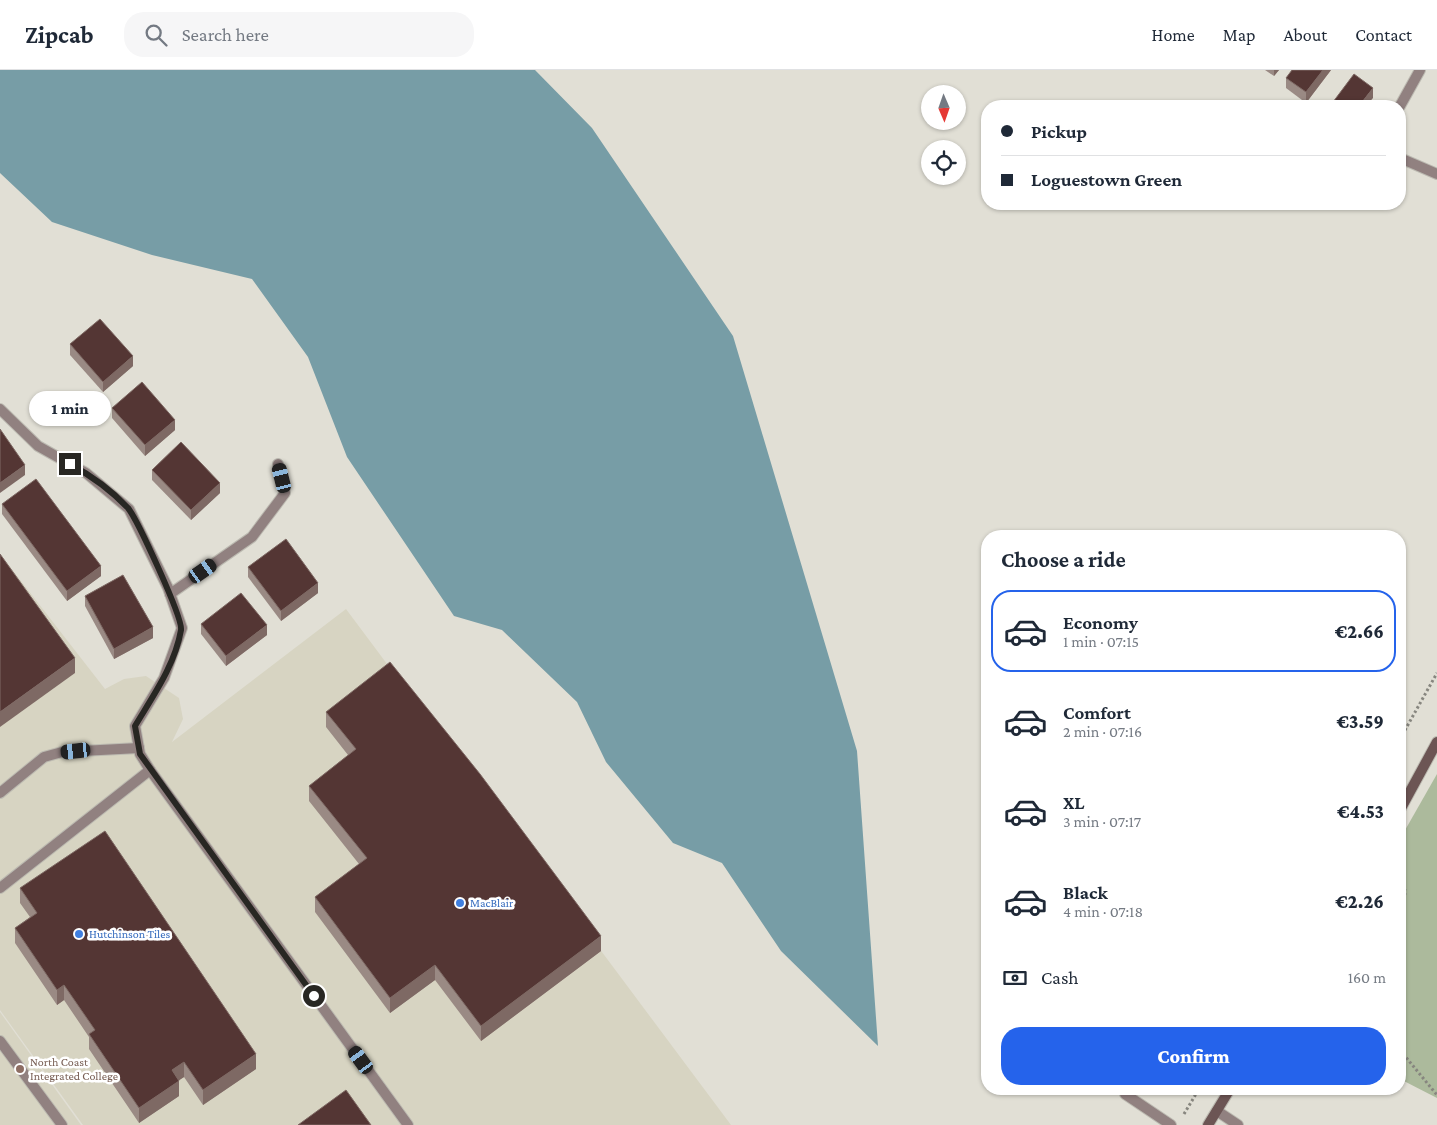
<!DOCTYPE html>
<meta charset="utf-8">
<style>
:root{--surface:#fff;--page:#f6f6f7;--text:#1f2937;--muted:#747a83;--line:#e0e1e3;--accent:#2563eb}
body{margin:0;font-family:"Crimson Pro",serif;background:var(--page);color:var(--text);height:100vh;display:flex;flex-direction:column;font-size:19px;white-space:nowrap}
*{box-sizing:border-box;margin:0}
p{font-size:16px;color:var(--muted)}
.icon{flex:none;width:28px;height:28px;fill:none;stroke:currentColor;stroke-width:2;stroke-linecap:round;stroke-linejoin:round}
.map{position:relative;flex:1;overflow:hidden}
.side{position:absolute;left:981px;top:460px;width:425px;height:565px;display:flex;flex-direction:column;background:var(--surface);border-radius:20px;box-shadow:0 1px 4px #0004}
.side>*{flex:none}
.hud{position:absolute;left:981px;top:30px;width:425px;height:110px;border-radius:20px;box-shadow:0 1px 4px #0004;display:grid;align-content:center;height:110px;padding:0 20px;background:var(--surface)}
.needle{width:32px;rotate:178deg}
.controls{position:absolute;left:921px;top:15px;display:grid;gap:10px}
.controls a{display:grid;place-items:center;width:45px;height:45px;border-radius:50%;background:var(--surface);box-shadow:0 1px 4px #0004;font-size:25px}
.end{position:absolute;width:22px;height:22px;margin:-11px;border:6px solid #282723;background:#fff;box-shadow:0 0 0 2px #fff}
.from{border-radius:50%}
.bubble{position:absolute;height:35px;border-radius:18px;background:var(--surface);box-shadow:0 1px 4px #0004;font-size:16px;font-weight:800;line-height:35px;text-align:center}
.car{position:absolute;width:15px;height:30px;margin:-15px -8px;border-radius:6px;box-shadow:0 0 4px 1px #0007;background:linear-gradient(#222 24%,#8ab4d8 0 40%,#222 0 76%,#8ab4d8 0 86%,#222 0)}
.hud b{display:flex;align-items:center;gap:18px;height:48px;font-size:19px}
.hud b+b{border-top:1px solid var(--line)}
.hud i{width:12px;height:12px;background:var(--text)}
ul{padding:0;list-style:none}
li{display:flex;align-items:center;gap:15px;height:82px;margin:0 10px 8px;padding:0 10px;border:2px solid transparent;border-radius:20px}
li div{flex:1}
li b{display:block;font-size:19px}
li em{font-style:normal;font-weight:800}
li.active{border-color:var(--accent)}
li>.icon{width:45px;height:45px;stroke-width:1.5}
h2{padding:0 20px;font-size:22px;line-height:60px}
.pay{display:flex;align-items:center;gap:12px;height:55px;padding:0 20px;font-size:19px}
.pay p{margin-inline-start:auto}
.primary-button{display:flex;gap:10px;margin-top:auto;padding:10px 20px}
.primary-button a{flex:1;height:58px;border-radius:20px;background:var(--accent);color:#fff;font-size:20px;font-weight:800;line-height:58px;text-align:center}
header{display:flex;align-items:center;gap:30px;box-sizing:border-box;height:70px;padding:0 25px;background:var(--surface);border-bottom:1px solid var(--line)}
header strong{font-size:24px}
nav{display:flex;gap:28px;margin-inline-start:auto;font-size:18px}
.search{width:350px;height:45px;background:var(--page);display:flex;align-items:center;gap:12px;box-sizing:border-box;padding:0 18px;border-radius:20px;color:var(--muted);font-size:19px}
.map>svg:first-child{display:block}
.built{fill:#d7d4c2}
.green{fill:#acba9c}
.water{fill:#779da6}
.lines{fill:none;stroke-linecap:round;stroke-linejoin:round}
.lane-casing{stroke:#bcbab1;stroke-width:12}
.street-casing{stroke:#bcbab1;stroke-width:12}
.secondary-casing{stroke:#bcbab1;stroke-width:12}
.path{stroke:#87867f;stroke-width:3;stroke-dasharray:2.5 2.5;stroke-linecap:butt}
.lane{stroke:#918180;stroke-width:10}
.street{stroke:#918180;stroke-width:10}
.secondary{stroke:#6c5554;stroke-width:10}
.wall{fill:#9a8a84}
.shaded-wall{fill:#7e6964}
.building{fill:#543634;stroke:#7e6964}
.route{stroke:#282723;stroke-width:6}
.shop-dot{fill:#3f7fe0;stroke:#fff;stroke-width:2}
.education-dot{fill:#8d6e63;stroke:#fff;stroke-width:2}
.labels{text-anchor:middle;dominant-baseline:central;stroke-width:5;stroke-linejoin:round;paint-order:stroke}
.shop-label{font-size:12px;fill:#366cbe;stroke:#fff;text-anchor:start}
.education-label{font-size:12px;fill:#785e54;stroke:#fff;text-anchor:start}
</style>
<header>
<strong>Zipcab</strong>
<div class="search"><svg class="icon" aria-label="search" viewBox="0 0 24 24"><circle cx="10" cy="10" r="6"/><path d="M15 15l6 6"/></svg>Search here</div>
<nav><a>Home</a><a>Map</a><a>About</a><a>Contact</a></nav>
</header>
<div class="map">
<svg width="1437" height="1055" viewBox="0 0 1437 1055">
<rect width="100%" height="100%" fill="#e1dfd5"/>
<!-- built -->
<g class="built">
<path d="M0,484l105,135 19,-10 22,-3 33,22 4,21 -11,23 174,-133 385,516h-648l-83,-115z"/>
<path d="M0,942l81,113h-81z"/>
</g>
<!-- green -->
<path class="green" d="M1437,704v324l-37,-19v-240z"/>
<!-- water -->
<path class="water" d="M0,0h535l57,58 141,208 124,415 21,295 -97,-95 -59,-88 -49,-20 -67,-81 -29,-60 -75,-72 -48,-14 -107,-159 -39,-100 -56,-78 -100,-24 -100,-33 -52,-49z"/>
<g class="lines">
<defs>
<g id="lane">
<path d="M170,524l82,-57 33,-44 -7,-29"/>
<path d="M0,723l44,-36 18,-5 77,-4"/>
<path d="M0,971l62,84"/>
<path d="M1125,1024l46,31"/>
</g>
<g id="street">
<path d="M1400,36l20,-36"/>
<path d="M1400,88l37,16"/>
<path d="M0,339l38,37 48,27 43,36 39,79 14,40 -18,50 -29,48 5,28 10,16"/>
<path d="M0,818l150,-118 258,355"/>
<path d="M1217,1041l21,14"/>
</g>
<g id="secondary">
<path d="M1400,740l37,-68"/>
<path d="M1208,1055l22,-36"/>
</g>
</defs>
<!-- lane casing -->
<use href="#lane" class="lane-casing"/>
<!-- street casing -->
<use href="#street" class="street-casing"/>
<!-- secondary casing -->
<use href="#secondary" class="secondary-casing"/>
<!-- path -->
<g class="path">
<path d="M1400,669l37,-66"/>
<path d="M1400,816l6,5 -6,17"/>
<path d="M1400,980l37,45"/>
<path d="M1184,1044l15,-25"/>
</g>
<!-- lane -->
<use href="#lane" class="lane"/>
<!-- street -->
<use href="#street" class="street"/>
<!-- secondary -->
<use href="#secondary" class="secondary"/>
</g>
<!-- wall -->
<g class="wall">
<path d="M1265,0h14l-5,6z"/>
<path d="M1331,0l-25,33 -20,-15v-10z"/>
<path d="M70,274l63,22 -30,26 -33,-37z"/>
<path d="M112,338l63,22 -30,26 -33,-38z"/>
<path d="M152,400l68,23 -29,27 -39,-40z"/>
<path d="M2,434l99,72 -34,25 -65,-87z"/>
<path d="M248,497l70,26 -37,28 -33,-44z"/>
<path d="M85,526l68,42 -39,21 -29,-53z"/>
<path d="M201,554l66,11 -41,31 -25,-32z"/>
<path d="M326,642l275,239 -120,90 -46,-61 -45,33 -75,-101v-15l44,-33 -50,-63v-15l39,-31 -22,-28z"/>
<path d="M20,818l236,181 -53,36 -19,-28 -5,3v16l-40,27 -50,-74v-12l-25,-37 -7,5 -42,-62v-15l15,-11 -10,-14z"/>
</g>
<!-- shaded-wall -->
<g class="shaded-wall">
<path d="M1274,0h5l-5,6z"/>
<path d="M1323,0h8l-25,33v-11z"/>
<path d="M1373,18v10l-7,8h-7z"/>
<path d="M133,286v10l-30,26v-10z"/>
<path d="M175,350v10l-30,26v-11z"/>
<path d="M25,395v10l-25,18v-10z"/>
<path d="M220,413v10l-29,27v-10z"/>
<path d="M101,496v10l-34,25v-10z"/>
<path d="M318,513v10l-37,28v-10z"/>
<path d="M267,555v10l-41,31v-10z"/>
<path d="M153,557v11l-39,21v-10z"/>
<path d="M75,588v15l-75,54v-15z"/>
<path d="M601,866v15l-120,90v-15z"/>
<path d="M435,895v15l-45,33v-15z"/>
<path d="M64,915v15l-7,5v-15z"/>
<path d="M256,984v15l-53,36v-15z"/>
<path d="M184,992v15l-12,8v-15z"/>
<path d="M179,1011v15l-40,27v-15z"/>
</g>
<!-- building -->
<g class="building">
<path d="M1292,0h31l-17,22 -20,-14z"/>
<path d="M1354,4l19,14 -14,18h-29z"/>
<path d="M100,249l33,37 -30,26 -33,-38z"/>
<path d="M142,312l33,38 -30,25 -33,-37z"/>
<path d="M0,359l25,36 -25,18z"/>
<path d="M181,372l39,41 -29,27 -39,-40z"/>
<path d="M36,409l65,87 -34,25 -65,-87z"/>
<path d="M286,469l32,44 -37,28 -33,-44z"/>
<path d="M0,484l75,104 -75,54z"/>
<path d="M123,505l30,52 -39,22 -29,-53z"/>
<path d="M241,523l26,32 -41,31 -25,-32z"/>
<path d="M390,592l90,112 121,162 -120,90 -46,-61 -45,33 -75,-101 52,-39 -58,-72 47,-37 -30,-37z"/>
<path d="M105,761l151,223 -53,36 -19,-28 -12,8 7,11 -40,27 -50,-74 6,-4 -31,-45 -7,5 -42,-62 22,-15 -17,-25z"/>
<path d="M346,1020l25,35h-73z"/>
</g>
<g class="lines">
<!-- route -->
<path class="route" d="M70,394c20,11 42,27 58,44 9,11 55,110 53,122 -6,35 -28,66 -46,96l5,28 174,242"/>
</g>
<!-- markers -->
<g class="shop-dot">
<circle cx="460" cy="833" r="5"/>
<circle cx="79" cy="864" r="5"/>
</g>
<circle class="education-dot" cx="20" cy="999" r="5"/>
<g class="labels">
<!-- shop labels -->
<g class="shop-label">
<text x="470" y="833">MacBlair</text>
<text x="89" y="864">Hutchinson Tiles</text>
</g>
<!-- education labels -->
<g class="education-label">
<text x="30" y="992">North Coast<tspan x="30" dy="14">Integrated College</tspan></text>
</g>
</g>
</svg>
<div class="controls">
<a><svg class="needle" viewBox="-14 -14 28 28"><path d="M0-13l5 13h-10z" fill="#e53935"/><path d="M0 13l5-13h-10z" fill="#747a83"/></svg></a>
<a><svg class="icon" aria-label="locate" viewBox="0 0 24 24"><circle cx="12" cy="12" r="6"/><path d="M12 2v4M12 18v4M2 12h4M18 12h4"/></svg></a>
</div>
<i class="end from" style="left:314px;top:926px"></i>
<i class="end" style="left:70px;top:394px"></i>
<div class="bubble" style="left:29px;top:321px;width:82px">1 min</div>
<i class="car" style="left:282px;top:408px;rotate:346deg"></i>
<i class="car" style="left:203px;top:501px;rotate:55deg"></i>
<i class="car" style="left:76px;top:681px;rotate:264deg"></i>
<i class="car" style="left:361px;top:990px;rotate:324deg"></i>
<div class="hud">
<b><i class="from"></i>Pickup</b>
<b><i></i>Loguestown Green</b>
</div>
<section class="side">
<h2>Choose a ride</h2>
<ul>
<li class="active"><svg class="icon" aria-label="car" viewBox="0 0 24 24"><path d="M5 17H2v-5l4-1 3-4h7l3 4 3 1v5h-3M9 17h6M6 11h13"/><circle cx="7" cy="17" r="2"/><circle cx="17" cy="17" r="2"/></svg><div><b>Economy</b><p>1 min · 07:15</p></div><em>€2.66</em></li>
<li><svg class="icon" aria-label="car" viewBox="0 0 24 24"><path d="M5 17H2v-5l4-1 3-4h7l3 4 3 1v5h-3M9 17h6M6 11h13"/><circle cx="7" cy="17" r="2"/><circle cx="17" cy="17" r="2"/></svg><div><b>Comfort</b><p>2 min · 07:16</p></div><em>€3.59</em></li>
<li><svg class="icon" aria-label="car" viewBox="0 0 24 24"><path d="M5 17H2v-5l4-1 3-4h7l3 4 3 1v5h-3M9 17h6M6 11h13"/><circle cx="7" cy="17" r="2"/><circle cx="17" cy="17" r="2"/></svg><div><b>XL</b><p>3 min · 07:17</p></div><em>€4.53</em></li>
<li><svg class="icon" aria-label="car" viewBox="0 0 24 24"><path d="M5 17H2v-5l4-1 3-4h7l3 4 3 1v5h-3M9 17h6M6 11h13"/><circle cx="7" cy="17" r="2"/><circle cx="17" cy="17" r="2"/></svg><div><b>Black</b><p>4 min · 07:18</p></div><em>€2.26</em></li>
</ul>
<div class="pay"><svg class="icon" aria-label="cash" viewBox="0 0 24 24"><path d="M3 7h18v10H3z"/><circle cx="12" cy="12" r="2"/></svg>Cash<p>160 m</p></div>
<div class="primary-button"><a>Confirm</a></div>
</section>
</div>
